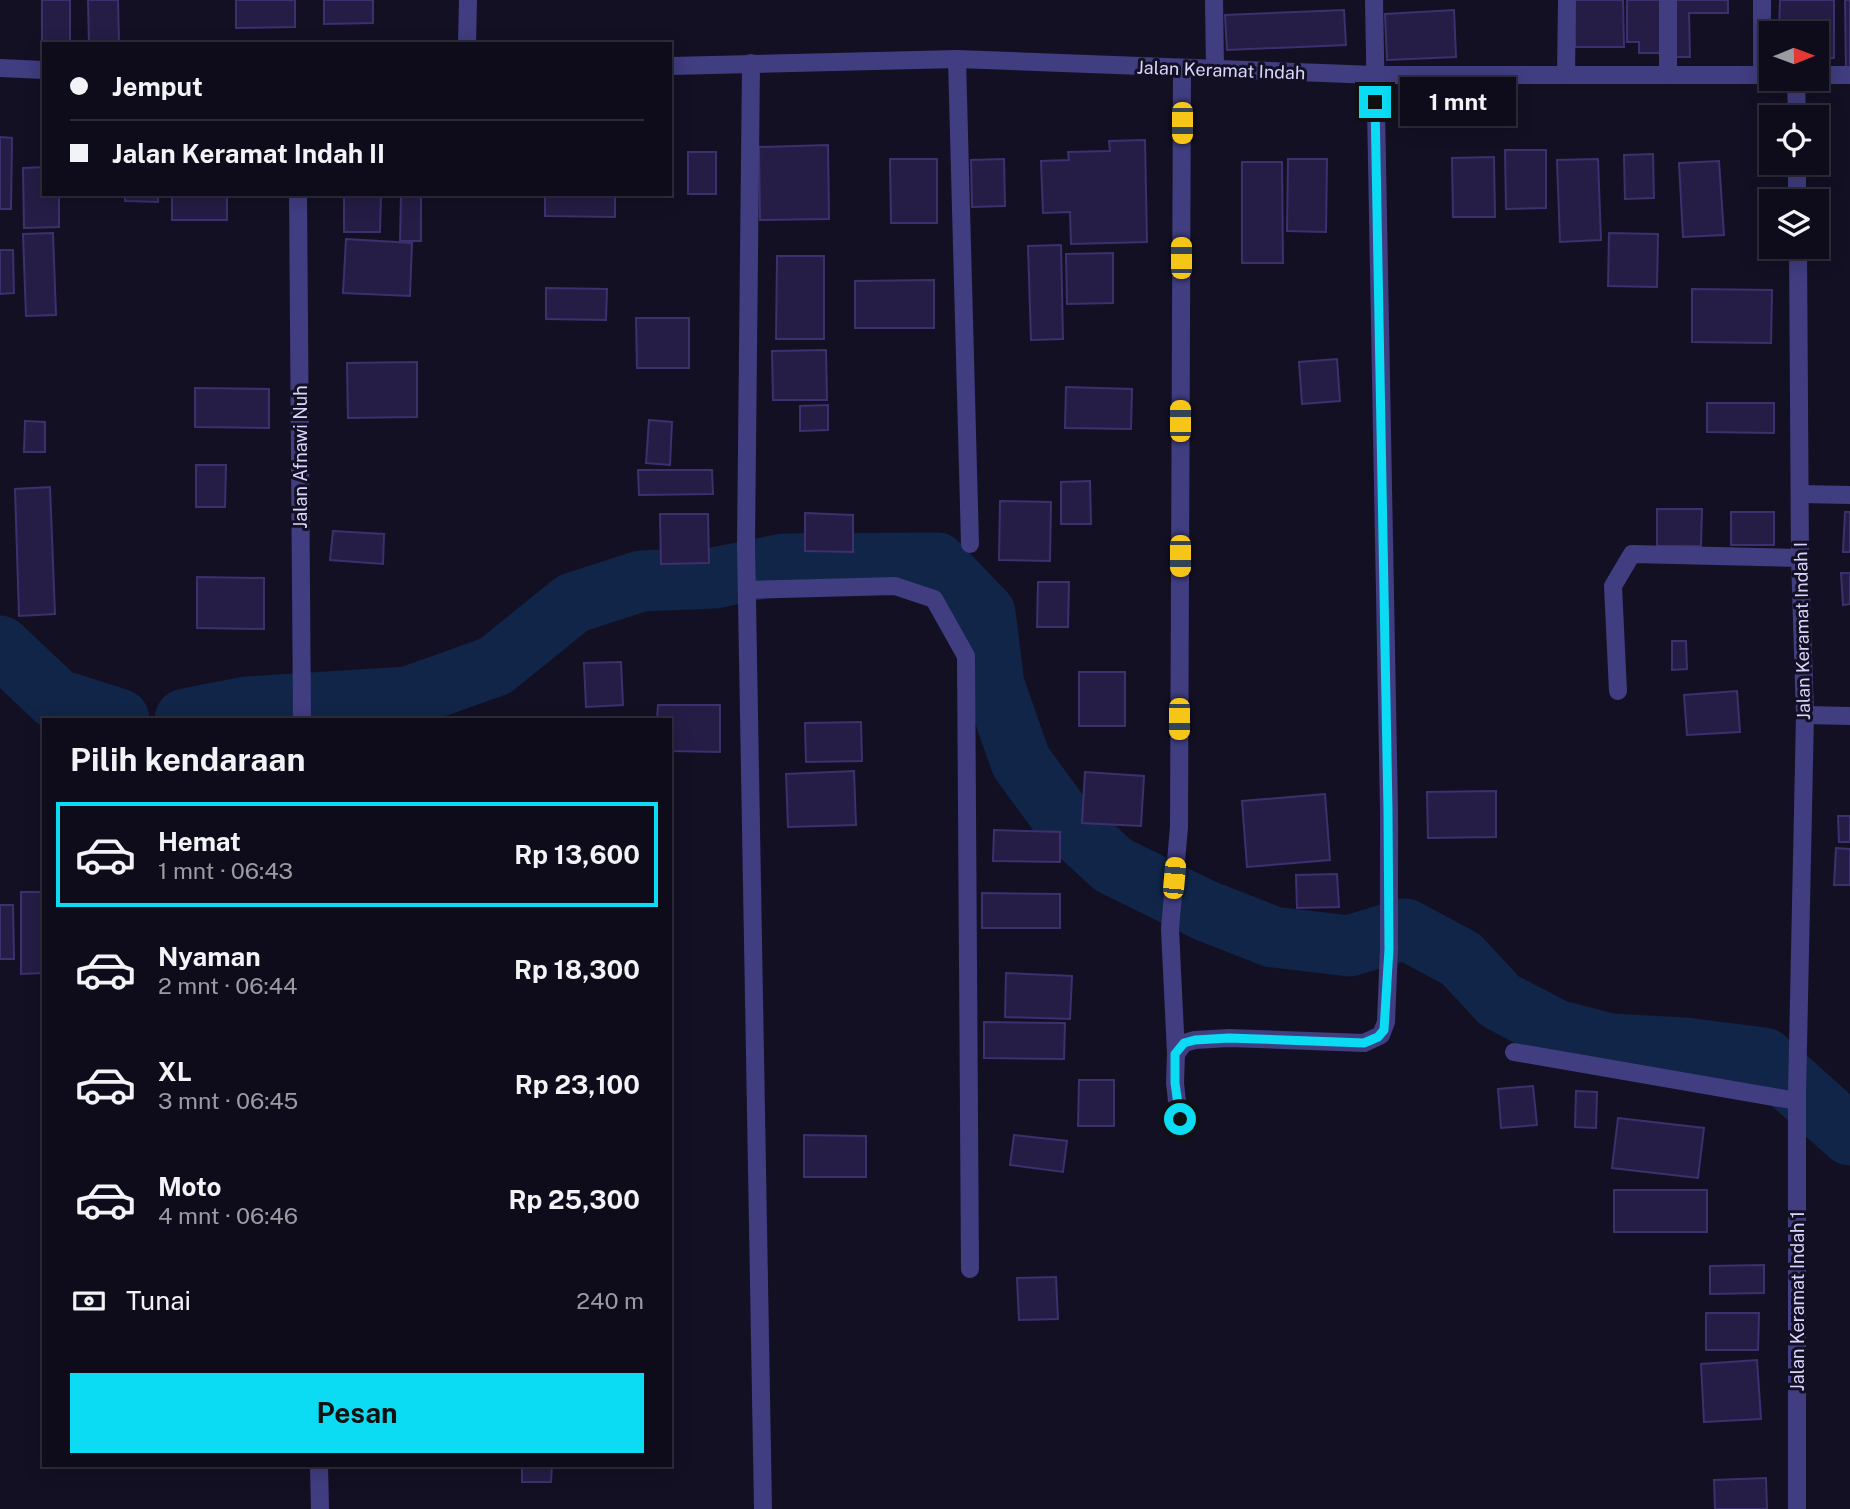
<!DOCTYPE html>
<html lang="id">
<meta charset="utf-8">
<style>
:root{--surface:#0e0c1b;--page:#1c1a28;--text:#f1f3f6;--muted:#9b9ba3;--line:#2e2c3a;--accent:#0bdbf3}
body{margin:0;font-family:"Public Sans",sans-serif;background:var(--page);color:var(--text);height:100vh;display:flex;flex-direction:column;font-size:26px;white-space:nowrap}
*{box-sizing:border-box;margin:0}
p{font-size:23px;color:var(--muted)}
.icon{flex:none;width:38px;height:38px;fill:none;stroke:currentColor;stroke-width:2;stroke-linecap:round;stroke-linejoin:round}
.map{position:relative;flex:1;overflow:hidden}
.panel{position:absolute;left:42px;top:718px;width:630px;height:749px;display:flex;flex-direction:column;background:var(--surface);border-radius:0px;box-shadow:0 4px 18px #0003,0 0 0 2px var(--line)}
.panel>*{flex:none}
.hud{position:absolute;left:42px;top:42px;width:630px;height:154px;border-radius:0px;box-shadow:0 4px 18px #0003,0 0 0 2px var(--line);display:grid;align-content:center;height:154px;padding:0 28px;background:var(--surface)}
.needle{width:46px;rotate:89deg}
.tools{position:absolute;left:1759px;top:21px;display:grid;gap:14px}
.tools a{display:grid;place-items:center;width:70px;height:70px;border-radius:0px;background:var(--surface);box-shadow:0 4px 18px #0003,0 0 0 2px var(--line);font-size:35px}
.end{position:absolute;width:32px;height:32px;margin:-16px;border:9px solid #0bdbf3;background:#111;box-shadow:0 0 0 4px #111}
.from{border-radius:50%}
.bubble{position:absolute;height:49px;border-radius:0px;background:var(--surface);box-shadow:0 4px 18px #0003,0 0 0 2px var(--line);font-size:23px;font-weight:700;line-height:49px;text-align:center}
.car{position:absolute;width:21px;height:42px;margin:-21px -10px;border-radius:9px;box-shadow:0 0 5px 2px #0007;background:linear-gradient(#f5c518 24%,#345 0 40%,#f5c518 0 76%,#345 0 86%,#f5c518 0)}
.hud b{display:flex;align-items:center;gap:24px;height:66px;font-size:26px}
.hud b+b{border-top:2px solid var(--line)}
.hud i{width:18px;height:18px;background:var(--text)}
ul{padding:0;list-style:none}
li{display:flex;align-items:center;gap:21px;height:105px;margin:0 14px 10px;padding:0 14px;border:4px solid transparent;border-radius:0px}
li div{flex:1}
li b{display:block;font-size:26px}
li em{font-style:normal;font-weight:700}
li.on{border-color:var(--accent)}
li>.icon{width:63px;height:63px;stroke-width:1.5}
h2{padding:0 28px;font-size:32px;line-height:84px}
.pay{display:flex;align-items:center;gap:18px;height:77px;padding:0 28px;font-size:26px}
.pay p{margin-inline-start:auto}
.primary-button{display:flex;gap:14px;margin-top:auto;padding:14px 28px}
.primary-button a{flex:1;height:80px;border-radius:0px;background:var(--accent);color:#111;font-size:28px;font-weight:700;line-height:80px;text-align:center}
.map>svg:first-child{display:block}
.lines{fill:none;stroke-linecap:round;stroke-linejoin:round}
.river{stroke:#102548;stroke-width:61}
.building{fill:#251d45;stroke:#3d306f;stroke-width:2}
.street{stroke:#403d81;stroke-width:18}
.route{stroke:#0bdbf3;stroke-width:9}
.labels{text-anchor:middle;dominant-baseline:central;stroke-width:6;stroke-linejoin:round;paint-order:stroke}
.street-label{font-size:18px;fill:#dad5fd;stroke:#131024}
</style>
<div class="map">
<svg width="1850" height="1509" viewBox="0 0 1850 1509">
<rect width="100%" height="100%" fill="#131024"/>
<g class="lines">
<!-- river -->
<g class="river">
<path d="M0,646l56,53 63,20"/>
<path d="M185,719l62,-12 161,-10 87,-31 78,-63 68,-22 73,-3 70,-14 153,-1 48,50 9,72 27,77 41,56 51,47 91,45 69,27 76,9 56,-17 56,30 39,42 56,29 54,14 75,4 79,10 86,77"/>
</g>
</g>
<!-- building -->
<g class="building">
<path d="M42,0h28v44l-28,1z"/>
<path d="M88,0h30l1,44h-30z"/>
<path d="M236,0h59v27l-59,1z"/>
<path d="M324,0h49v23l-49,1z"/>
<path d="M1574,0h49l1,47h-49z"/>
<path d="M1627,0h37l1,53h-26v-11h-12z"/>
<path d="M1674,0h54v13h-39l1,44h-15z"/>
<path d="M1780,0h54v58h-18v-25h-37z"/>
<path d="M1845,0h5v73h-4z"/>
<path d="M1344,10l2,35 -119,5 -2,-35z"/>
<path d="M1454,10l2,47 -69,3 -2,-46z"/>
<path d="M0,137l12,1 -1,71h-11z"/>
<path d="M1145,140l2,102 -76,2 -1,-32 -27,1 -2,-52 28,-1 -1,-8 42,-1 -1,-10z"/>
<path d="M828,145l1,74 -69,1 -1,-73z"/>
<path d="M1505,150h41v58l-40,1z"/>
<rect x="688" y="152" width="28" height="42"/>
<path d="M1653,154l1,44 -29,1 -1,-44z"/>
<path d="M1494,157l1,60h-42l-1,-59z"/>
<path d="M890,159h47v64h-46z"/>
<path d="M1004,159l1,47 -33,1 -1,-47z"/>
<path d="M1288,159h39l-1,73 -39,-1z"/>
<path d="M1598,159l3,81 -41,2 -3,-82z"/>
<path d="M1719,161l5,74 -41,2 -4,-74z"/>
<path d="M1242,162h40l1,101h-41z"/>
<path d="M44,167v27h15v33l-35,1 -1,-60z"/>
<path d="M125,194h33v8l-33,-1z"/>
<rect x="172" y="194" width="55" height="26"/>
<path d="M344,194h37l-1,38h-36z"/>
<path d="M401,194h20v47h-21z"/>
<path d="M545,194h70v23l-70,-1z"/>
<path d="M53,233l3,82 -30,1 -3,-82z"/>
<path d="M1609,233l49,1 -1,53 -49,-1z"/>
<path d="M346,239l66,4 -2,53 -67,-3z"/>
<path d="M1061,245l2,94 -32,1 -3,-94z"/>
<path d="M0,250h13l1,43 -14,1z"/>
<path d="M1113,253v50l-46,1 -1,-50z"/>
<path d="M777,256h47v83h-48z"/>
<path d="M934,280v48h-79v-47z"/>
<path d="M546,288l61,1 -1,31 -60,-1z"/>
<path d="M1692,289l80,1 -1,53 -79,-1z"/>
<path d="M636,318h53v50h-52z"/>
<path d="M826,350l1,50h-54l-1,-49z"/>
<path d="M1337,359l3,42 -38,3 -3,-42z"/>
<path d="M417,362v55l-69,1 -1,-55z"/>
<path d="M1066,387l66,2 -1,40 -66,-1z"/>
<path d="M195,388l74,1v39l-74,-1z"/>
<path d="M1707,403h67v30l-67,-1z"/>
<path d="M828,405v25l-28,1v-25z"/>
<path d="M649,420l23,2 -2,43 -24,-2z"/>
<path d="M25,421l20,1v30h-21z"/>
<path d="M196,465h30l-1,42h-29z"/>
<path d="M638,470h74l1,24 -74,1z"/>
<path d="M1090,481l1,43h-30v-42z"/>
<path d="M50,487l5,127 -36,2 -4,-127z"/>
<path d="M1000,501l51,1 -1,59 -51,-1z"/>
<path d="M1657,509h45l-1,37h-44z"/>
<rect x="1731" y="512" width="43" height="33"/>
<path d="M1845,512h5v40h-7z"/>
<path d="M805,513l48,2v37l-48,-1z"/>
<path d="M660,514h48l1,49 -48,1z"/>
<path d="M333,531l51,3 -1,30 -53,-4z"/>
<path d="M1841,573h9v31l-7,1z"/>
<path d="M197,577l67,1v51l-67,-1z"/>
<path d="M1038,582h31l-1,45h-31z"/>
<path d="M1672,641h14l1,28 -15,1z"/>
<path d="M621,662l2,43 -37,2 -2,-44z"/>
<rect x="1079" y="672" width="46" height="54"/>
<path d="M1737,691l3,41 -53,3 -3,-40z"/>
<path d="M658,705h62v47l-50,-1v-32h-13z"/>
<path d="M861,722l1,39 -56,1 -1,-39z"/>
<path d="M854,771l2,54 -68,2 -2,-53z"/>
<path d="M1085,772l59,4 -3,50 -59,-3z"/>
<path d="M1496,791v46l-68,1 -1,-46z"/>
<path d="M1325,794l5,66 -83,7 -5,-66z"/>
<path d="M1838,816h12v26h-11z"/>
<path d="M994,830l66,2v30l-67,-1z"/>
<path d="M1836,848l14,1v36h-16z"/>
<path d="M1337,874l2,33 -42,1 -1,-33z"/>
<path d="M21,892h23v81l-23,1z"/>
<path d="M982,893l78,1v34h-78z"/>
<path d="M0,905h13l1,54h-14z"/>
<path d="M1006,973l66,3 -2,43 -65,-2z"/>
<path d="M984,1022l81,1 -1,36 -80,-1z"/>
<path d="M1079,1080h35v46h-36z"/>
<path d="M1533,1086l4,39 -36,3 -3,-39z"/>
<path d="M1576,1091l21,1 -1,36 -21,-1z"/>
<path d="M1618,1118l86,10 -6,50 -86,-10z"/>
<path d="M804,1135l62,1v41h-62z"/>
<path d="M1014,1135l53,6 -4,31 -53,-7z"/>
<rect x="1614" y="1190" width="93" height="42"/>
<path d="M1764,1265v28l-54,1v-28z"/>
<path d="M1056,1277l2,42 -39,1 -2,-42z"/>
<path d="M1706,1313h53l-1,37h-52z"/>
<path d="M1757,1360l4,59 -57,3 -3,-58z"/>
<path d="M522,1465h30l-1,17h-29z"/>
<path d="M1766,1478l1,31h-52l-1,-29z"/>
</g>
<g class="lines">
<!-- street -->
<g class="street">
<path d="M1214,0l1,69"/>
<path d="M1762,0v75"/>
<path d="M467,44l1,-44"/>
<path d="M957,59l13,485"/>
<path d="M751,63l-5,481 17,965"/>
<path d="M670,66l287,-7 418,16h396"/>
<path d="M0,68l44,2"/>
<path d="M1566,75l1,-75"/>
<path d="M1668,75v-75"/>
<path d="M1816,75h34"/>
<path d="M1796,79l1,38"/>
<path d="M1797,163v38"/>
<path d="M298,194l4,525"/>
<path d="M1800,494l50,1"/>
<path d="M747,590l148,-4 39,13 32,57 4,613"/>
<path d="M1618,691l-5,-105 19,-32 168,4"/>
<path d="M1805,715l45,1"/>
<path d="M1514,1052l283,49"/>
<path d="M1176,1054l-6,-125 9,-102 3,-758"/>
<path d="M1179,1119l-4,-36 1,-29 8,-11 11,-3 34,-2 135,5 17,-8 5,-13 3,-73v-139l-15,-810"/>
<path d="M319,1465l1,44"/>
<path d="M1797,1509v-415l8,-379 -5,-157 -2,-311"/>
</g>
</g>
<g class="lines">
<!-- route -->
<path class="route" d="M1180,1119l-5,-36v-29l9,-11 11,-3 34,-2 135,5 14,-6 6,-7 5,-81 -1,-139 -13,-708"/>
</g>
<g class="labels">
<!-- street labels -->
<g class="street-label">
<text transform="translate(1221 70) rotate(2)">Jalan Keramat Indah</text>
<text transform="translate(300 457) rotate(-90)">Jalan Afnawi Nuh</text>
<text transform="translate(1802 631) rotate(-91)">Jalan Keramat Indah I</text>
<text transform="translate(1797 1301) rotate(-90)">Jalan Keramat Indah 1</text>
</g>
</g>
</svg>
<div class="tools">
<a><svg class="needle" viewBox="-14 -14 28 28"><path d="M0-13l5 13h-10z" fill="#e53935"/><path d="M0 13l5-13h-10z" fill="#9b9ba3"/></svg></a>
<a><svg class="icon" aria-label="locate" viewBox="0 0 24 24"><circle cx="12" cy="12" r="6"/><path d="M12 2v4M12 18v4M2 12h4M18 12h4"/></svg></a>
<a><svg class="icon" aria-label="layers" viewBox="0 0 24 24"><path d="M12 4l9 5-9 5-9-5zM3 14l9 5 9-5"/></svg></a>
</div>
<i class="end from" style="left:1180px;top:1119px"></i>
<i class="end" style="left:1375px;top:102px"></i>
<div class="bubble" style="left:1400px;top:77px;width:116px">1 mnt</div>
<i class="car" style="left:1182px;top:123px;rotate:180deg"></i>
<i class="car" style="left:1181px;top:258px;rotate:0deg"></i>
<i class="car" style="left:1180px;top:421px;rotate:0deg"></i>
<i class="car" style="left:1180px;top:556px;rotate:180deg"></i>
<i class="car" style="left:1179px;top:719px;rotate:180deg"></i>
<i class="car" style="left:1174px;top:878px;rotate:5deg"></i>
<div class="hud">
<b><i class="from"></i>Jemput</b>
<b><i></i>Jalan Keramat Indah II</b>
</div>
<section class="panel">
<h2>Pilih kendaraan</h2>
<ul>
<li class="on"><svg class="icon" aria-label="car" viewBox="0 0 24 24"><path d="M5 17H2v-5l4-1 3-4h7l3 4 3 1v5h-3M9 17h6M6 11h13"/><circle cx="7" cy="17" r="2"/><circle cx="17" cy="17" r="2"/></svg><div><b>Hemat</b><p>1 mnt · 06:43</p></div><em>Rp 13,600</em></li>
<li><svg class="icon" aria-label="car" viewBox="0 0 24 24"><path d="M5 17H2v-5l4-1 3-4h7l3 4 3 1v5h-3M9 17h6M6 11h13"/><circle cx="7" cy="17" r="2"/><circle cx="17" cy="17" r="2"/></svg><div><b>Nyaman</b><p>2 mnt · 06:44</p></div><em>Rp 18,300</em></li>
<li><svg class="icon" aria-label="car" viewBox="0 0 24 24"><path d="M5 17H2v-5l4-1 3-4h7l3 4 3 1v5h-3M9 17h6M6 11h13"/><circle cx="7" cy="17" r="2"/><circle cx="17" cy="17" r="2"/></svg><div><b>XL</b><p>3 mnt · 06:45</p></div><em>Rp 23,100</em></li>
<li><svg class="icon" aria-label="car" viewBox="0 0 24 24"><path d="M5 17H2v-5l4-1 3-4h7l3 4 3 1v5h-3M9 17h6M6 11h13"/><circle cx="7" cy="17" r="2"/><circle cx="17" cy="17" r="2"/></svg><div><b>Moto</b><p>4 mnt · 06:46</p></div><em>Rp 25,300</em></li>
</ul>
<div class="pay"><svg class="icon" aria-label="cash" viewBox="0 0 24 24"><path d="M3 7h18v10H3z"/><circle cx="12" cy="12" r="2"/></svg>Tunai<p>240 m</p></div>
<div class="primary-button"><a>Pesan</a></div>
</section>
</div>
